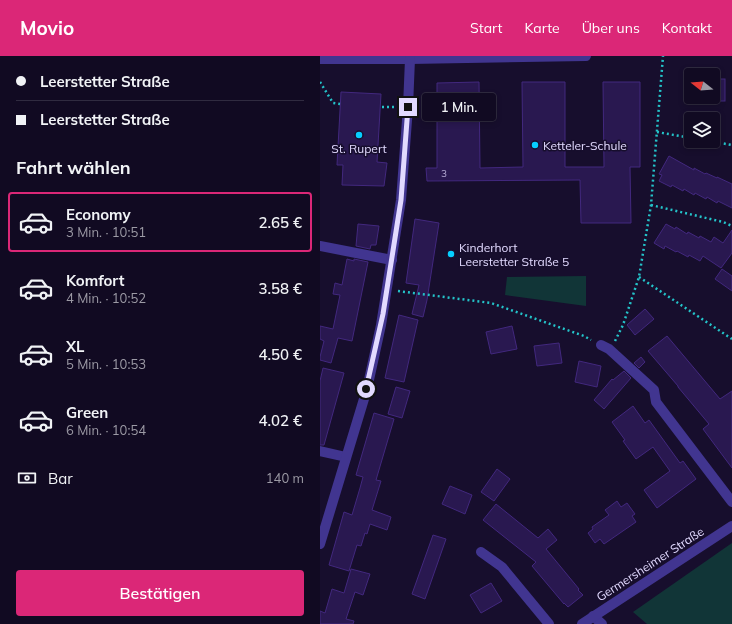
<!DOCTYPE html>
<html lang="de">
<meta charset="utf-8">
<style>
:root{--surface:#110a22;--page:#1a132a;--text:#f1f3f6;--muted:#9c9aa5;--line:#302b40;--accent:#db2777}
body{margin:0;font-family:Mulish,sans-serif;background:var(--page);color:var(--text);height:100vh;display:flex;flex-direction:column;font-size:15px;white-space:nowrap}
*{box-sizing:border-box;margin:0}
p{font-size:13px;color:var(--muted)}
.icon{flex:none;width:22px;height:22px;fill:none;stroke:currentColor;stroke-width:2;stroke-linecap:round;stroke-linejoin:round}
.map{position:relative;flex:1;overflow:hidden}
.side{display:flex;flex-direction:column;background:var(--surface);width:320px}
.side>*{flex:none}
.top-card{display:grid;align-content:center;height:88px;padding:0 16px;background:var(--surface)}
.needle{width:26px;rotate:287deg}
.controls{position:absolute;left:364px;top:12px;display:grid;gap:8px}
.controls a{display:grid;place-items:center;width:36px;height:36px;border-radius:4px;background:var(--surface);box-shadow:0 2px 6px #0003,0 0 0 1px var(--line);font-size:20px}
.end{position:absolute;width:18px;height:18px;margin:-9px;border:5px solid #e2daff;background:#111;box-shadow:0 0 0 2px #111}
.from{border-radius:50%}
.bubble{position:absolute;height:28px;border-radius:4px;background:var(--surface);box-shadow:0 2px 6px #0003,0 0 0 1px var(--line);font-size:13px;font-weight:600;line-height:28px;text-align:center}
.top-card b{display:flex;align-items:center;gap:14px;height:38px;font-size:15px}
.top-card b+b{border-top:1px solid var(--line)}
.top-card i{width:10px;height:10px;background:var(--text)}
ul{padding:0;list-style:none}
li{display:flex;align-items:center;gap:12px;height:60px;margin:0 8px 6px;padding:0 8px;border:2px solid transparent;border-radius:4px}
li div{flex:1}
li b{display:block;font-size:15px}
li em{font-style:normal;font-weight:600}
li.selected{border-color:var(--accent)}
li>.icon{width:36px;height:36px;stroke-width:1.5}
h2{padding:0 16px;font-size:18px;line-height:48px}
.pay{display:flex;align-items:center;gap:10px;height:44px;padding:0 16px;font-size:15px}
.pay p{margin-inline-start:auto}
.primary-button{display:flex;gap:8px;margin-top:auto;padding:8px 16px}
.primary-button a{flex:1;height:46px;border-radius:4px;background:var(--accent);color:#fff;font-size:16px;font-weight:600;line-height:46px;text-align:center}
header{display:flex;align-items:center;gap:24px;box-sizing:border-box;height:56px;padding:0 20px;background:var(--accent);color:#fff}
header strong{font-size:19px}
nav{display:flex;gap:22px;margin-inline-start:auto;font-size:14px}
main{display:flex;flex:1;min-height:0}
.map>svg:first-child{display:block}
.green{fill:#113537}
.building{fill:#291850;stroke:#42287e}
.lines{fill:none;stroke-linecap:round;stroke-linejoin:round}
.path{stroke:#24c3c9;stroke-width:2.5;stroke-dasharray:2 3;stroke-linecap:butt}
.minor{stroke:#413590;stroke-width:10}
.route{stroke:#e2daff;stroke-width:5}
.poi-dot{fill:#06ceff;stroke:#170e2d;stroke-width:1.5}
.labels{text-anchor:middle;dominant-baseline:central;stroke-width:3;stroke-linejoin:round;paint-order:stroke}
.number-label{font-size:10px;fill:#b4aad3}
.poi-label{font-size:12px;fill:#e2daff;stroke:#170e2d;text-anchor:start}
.street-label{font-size:12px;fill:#e2daff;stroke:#170e2d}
</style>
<header>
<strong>Movio</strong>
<nav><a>Start</a><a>Karte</a><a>Über uns</a><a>Kontakt</a></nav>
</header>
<main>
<section class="side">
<div class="top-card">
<b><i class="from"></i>Leerstetter Straße</b>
<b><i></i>Leerstetter Straße</b>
</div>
<h2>Fahrt wählen</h2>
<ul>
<li class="selected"><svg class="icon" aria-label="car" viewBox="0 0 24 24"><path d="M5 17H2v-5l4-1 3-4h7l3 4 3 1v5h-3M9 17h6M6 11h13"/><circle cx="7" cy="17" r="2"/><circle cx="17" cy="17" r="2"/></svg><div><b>Economy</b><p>3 Min. · 10:51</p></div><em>2.65 €</em></li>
<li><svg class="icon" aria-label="car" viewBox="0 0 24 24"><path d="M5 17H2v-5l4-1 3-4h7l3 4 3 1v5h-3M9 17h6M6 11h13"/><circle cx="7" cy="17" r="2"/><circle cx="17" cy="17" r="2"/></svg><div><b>Komfort</b><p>4 Min. · 10:52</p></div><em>3.58 €</em></li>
<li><svg class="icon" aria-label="car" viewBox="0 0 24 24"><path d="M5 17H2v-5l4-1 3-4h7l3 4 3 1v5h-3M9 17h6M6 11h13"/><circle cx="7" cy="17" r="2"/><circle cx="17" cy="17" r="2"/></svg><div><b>XL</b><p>5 Min. · 10:53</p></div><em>4.50 €</em></li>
<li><svg class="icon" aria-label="car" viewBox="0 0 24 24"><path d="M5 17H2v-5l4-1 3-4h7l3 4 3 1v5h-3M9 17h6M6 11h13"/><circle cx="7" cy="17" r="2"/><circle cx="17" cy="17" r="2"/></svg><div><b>Green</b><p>6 Min. · 10:54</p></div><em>4.02 €</em></li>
</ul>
<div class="pay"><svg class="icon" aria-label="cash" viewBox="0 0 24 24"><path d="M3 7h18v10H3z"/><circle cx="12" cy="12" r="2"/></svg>Bar<p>140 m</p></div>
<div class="primary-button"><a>Bestätigen</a></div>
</section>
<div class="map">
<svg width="412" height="568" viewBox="0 0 412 568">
<rect width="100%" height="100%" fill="#170e2d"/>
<!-- green -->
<g class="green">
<path d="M266,220v30l-81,-11 2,-18z"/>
<path d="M412,487v81h-85l-14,-12z"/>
</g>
<!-- building -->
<g class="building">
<rect x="393" y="23" width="12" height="22"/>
<path d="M159,26l1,86 43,-1 -1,-85h43v85h39l-1,-85h37v85h-10l1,56h-50l-1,-43 -153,1 -1,-13h11v-85z"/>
<path d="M21,36l40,2 -4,68 10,1 -3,23 -42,-1 1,-20h-6z"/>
<path d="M349,100l25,14v-2l11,6 1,-1 11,5v-1l15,7v24l-14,-7 -1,2 -10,-6 -1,2 -11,-6 -1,2 -10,-6 -1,2 -11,-6 -1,2 -12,-6 3,-6 -3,-1z"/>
<path d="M95,163l24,4 -12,77 -4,17 -11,-3 7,-29 -13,-2z"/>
<path d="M38,168l21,2 -3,19h-5l-1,4 -14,-3z"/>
<path d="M346,168l9,5 1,-2 11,7 1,-2 11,6 1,-2 11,6 3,-5 9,6 9,-13v23l-11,15 -18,-12 -3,5 -11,-6 -1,2 -11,-6 -1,1 -11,-6 -1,3 -10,-6z"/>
<path d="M27,203l7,2v-2l14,3 -16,79 -14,-3 -7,25 -11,-3v-3l4,-16 -4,-2v-13l13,3 7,-34 -7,-1 2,-11 7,2z"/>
<path d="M402,213l10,7v15l-17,-12z"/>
<path d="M325,253l9,10 -19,16 -8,-10z"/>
<path d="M79,259l19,5 -14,62 -19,-4z"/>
<path d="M192,270l5,23 -26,5 -5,-22z"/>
<path d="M347,280l53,63 12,-8v77l-29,-39 6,-5 -31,-37v-1l-30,-35z"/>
<path d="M239,287l3,20 -25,3 -3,-20z"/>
<path d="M321,301l4,5 -6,6 -5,-5z"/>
<path d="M259,305l22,5 -4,21 -22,-5z"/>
<path d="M3,312l21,5 -20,72h-4v-64z"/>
<path d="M304,315l7,7 -27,31 -10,-9 18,-21 1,1z"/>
<path d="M76,331l14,4 -8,27 -14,-4z"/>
<path d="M313,350l12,17 4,-3 31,43 3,-2 13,18 -39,29 -13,-18 26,-19 -17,-24 -17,12 -13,-18 2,-1 -13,-18z"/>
<path d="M54,357l20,6 -18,61 5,1 -9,29 19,7 -4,13 -17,-6 -3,10 -2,-1 -4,13 -4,-1 -8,26 -20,-6 15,-53 8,3 8,-27 3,-11 -7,-2z"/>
<path d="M177,413l13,10 -16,22 -13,-9z"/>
<path d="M130,430l22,9 -7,19 -23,-10z"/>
<path d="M297,445l4,6 6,-4 8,11 -3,2 4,6 -32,22 -4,-5 -5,4 -7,-10 5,-4 -1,-2 17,-12 -4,-5z"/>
<path d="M176,448l42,34 10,-9 9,11 -11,9 33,40 -1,1 5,5 -15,12 -4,-4v1l-32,-38 4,-4 -53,-42z"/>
<path d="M113,479l13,4 -21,60 -13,-5z"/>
<path d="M31,513l19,5 -7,21 -8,-3 -9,27 8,2 -1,3h-33v-13l5,2 7,-24 12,4z"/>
<path d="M171,527l11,18 -21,12 -11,-18z"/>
</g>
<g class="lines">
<!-- path -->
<g class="path">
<path d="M0,26l13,21 7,1"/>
<path d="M62,51h15"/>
<path d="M337,76l34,6"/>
<path d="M389,85l23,4"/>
<path d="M331,149l72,17 9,4"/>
<path d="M319,221l93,62"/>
<path d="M78,235l93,12 93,33 7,4"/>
<path d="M295,285l8,-16 16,-48 12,-72 12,-149"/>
</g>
<!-- minor -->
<g class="minor">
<path d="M0,3h90l176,-3"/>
<path d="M0,190l72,14"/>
<path d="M281,289l8,4 45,41 2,12 76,100"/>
<path d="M0,395l26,6"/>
<path d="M0,488l47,-155 14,-64 20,-125 7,-93 2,-48"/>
<path d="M161,496l21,15 47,57"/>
<path d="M273,560l9,8"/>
<path d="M262,568l150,-98"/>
</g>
</g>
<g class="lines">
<!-- route -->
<path class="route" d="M46,333l17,-75 18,-114 7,-93"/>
</g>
<!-- markers -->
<g class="poi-dot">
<circle cx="39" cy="79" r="4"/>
<circle cx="215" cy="89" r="4"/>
<circle cx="131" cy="198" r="4"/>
</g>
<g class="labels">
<!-- number labels -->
<g class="number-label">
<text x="124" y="117">3</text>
</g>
<!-- poi labels -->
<g class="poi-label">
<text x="223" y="89">Ketteler-Schule</text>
<text x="39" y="92" text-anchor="middle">St. Rupert</text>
<text x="139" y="191">Kinderhort<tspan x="139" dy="14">Leerstetter Straße 5</tspan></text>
</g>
<!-- street labels -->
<g class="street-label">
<text transform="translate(330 508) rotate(-33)">Germersheimer Straße</text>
</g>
</g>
</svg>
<div class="controls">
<a><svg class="needle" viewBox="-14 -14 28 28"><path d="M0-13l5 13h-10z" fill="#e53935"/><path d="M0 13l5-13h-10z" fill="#9c9aa5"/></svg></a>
<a><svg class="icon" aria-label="layers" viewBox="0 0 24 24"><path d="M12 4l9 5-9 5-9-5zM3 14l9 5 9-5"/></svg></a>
</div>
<i class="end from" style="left:46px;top:333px"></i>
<i class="end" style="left:88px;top:51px"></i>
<div class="bubble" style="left:102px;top:37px;width:74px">1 Min.</div>
</div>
</main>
